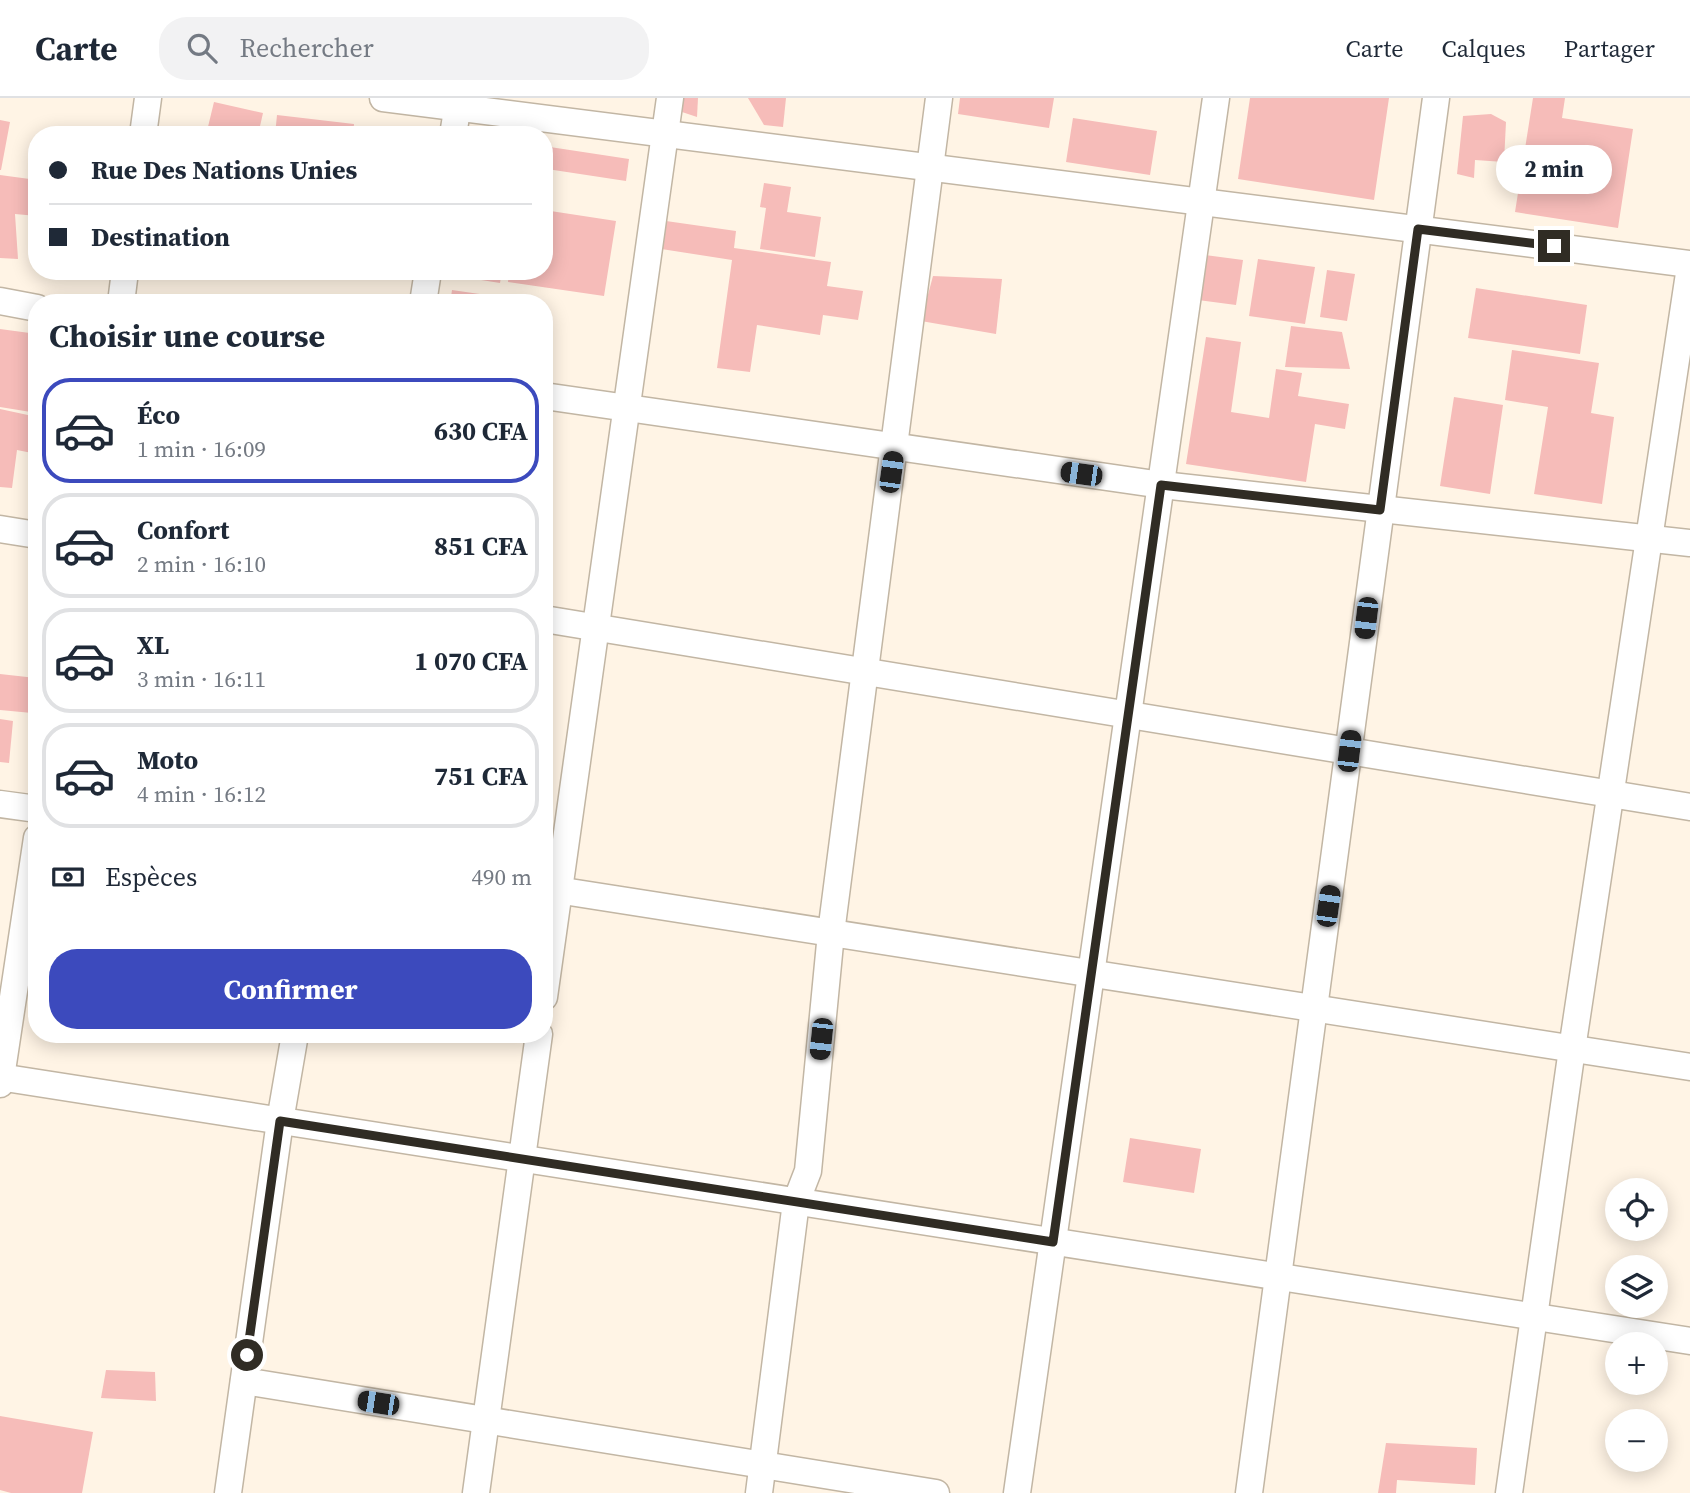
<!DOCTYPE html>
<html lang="fr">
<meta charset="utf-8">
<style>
:root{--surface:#fff;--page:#f2f2f3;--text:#1f2937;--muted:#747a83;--line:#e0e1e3;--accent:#3c4abd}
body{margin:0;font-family:"Source Serif 4",serif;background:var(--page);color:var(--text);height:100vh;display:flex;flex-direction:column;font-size:26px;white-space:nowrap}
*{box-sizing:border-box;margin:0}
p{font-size:23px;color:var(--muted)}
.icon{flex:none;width:38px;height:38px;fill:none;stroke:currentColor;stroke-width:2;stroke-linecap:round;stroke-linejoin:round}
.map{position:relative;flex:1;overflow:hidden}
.drawer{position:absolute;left:28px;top:196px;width:525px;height:749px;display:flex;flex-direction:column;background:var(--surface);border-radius:28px;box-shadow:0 4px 18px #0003}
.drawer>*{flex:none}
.hud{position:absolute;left:28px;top:28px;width:525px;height:154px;border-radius:28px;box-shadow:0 4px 18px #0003;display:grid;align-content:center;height:154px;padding:0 21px;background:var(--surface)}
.controls{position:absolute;left:1605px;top:1080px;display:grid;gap:14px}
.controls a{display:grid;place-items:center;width:63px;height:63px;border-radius:50%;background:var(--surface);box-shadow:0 4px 18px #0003;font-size:35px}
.end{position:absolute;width:32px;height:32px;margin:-16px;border:9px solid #302c24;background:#fff;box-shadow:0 0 0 4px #fff}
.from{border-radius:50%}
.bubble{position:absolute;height:49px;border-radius:24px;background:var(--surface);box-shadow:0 4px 18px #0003;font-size:23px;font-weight:700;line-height:49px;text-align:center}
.car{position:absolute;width:21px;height:42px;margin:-21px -10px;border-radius:9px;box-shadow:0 0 5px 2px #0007;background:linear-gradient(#222 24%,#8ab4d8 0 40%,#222 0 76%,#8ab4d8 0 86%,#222 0)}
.hud b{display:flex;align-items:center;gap:24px;height:66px;font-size:26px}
.hud b+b{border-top:2px solid var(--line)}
.hud i{width:18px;height:18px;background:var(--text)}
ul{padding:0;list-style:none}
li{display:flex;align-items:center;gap:21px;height:105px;margin:0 14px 10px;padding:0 7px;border:4px solid var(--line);border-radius:28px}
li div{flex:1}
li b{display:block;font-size:26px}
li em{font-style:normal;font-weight:700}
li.current{border-color:var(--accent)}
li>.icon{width:63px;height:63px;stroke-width:1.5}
h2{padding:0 21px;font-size:32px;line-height:84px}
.pay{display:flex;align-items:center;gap:18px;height:77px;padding:0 21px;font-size:26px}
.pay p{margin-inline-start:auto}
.primary-button{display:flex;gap:14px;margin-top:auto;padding:14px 21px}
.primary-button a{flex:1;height:80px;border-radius:28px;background:var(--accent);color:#fff;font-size:28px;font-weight:700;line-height:80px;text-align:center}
header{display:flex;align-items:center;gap:42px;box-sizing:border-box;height:98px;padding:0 35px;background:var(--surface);border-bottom:2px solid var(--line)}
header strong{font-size:33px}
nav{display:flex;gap:38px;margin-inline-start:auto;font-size:24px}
.search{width:490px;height:63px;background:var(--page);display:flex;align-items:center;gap:18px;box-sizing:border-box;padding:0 24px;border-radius:28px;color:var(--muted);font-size:26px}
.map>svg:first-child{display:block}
.building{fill:#f6bcb9}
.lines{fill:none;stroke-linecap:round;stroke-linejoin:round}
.street-casing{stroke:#c2b6a4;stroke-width:29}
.street{stroke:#fff;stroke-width:26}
.route{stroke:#302c24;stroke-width:9}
</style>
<header>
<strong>Carte</strong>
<div class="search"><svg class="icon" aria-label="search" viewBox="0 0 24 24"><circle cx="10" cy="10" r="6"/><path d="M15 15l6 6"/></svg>Rechercher</div>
<nav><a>Carte</a><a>Calques</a><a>Partager</a></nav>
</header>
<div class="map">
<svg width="1690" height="1395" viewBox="0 0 1690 1395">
<rect width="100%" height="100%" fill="#fff4e5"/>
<!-- building -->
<g class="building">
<path d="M683,0h15l-1,19 -15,-5z"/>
<path d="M748,0h38l-3,29 -19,-2z"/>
<path d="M960,0h94l-5,30 -91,-14z"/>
<path d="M1250,0h139l-15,102 -136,-21z"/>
<path d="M1533,0h32l-3,20 71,11 -15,99 -103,-16z"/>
<path d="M214,4l49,11 -5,22h-52z"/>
<path d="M1491,16l15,8 -2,40 -29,-2 -1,18 -17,-4 6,-58z"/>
<path d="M277,17l77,9 -1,11h-78z"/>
<path d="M1073,20l84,13 -7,44 -84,-13z"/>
<path d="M0,22l10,2 -9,48h-1z"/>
<path d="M550,49l79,12 -3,22 -79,-12z"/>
<path d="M0,77l37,5v36l-22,-2 3,45 -18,-1z"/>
<path d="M764,85l27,4 -4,25 34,5 -6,40 -55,-8 6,-41 -6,-1z"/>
<path d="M544,112l72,11 -12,75 -96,-14 1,-11h35z"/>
<path d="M659,122l77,11 -2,17 97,14 -4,24 36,5 -5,29 -35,-5 -3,20 -63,-10 -7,47 -33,-4 15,-108 -77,-12z"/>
<path d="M1205,157l38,5 -7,45 -38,-5z"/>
<path d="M1258,161l57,8 -10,57 -56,-8z"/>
<path d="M1327,172l28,4 -8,47 -27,-4z"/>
<path d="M457,173h45l-2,12 -44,-7z"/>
<path d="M933,178l69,3 -6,55 -75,-13z"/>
<path d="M1476,190l111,17 -7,49 -112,-16z"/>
<path d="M452,192l55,8 -1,5h-56z"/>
<path d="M1291,228l51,6 8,37 -65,-2z"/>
<path d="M0,231l37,5v79l-37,-6z"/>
<path d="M1206,239l35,5 -10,70 38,6 7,-49 26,4 -4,23 51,8 -4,25 -30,-5 -9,58 -120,-18z"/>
<path d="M1512,252l87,13 -8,50 23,4 -12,87 -68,-10 14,-87 -43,-7z"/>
<path d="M1454,299l49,8 -13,89 -50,-8z"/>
<path d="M0,311l37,8v37l-20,-4 -5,38 -12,-1z"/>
<path d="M0,576l36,4 -4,35 -32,-3z"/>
<path d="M0,621l13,2 -4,42 -9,-1z"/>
<path d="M1130,1040l71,11 -7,44 -71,-11z"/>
<path d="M106,1272l49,2 1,29 -55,-3z"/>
<path d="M0,1318l93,16 -11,61h-71l-11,-3z"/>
<path d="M1386,1345l91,5 -2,37 -78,-5 -1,13h-18z"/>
</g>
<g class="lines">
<defs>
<g id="street">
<path d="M383,0l1307,166"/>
<path d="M143,37l5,-37"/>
<path d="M453,37l6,-37"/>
<path d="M0,203l37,7"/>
<path d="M121,205l4,-32"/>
<path d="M423,205l5,-32"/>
<path d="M544,298l618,89 528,58"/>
<path d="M0,431l37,6"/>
<path d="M544,521l1146,188"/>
<path d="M0,706l37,5"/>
<path d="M544,790l1146,179"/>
<path d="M544,899l126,-899"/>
<path d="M0,979l1690,264"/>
<path d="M0,986l37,-246"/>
<path d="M244,1283l692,112"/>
<path d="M228,1395l52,-372 15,-87"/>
<path d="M476,1395l63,-459"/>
<path d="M759,1395l37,-291 12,-31 23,-238 108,-835"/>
<path d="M1017,1395l199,-1395"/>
<path d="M1249,1395l187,-1395"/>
<path d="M1509,1395l63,-444 118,-782"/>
</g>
</defs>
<!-- street casing -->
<use href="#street" class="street-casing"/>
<!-- street -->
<use href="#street" class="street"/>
</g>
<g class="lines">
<!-- route -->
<path class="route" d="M247,1257l33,-234 773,121 108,-757 219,25 38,-281 136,17"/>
</g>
</svg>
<div class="controls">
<a><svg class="icon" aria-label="locate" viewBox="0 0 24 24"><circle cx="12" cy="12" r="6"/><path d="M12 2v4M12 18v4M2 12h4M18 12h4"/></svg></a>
<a><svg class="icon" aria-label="layers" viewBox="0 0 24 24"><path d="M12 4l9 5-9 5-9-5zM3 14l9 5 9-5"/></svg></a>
<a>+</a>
<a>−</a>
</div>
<i class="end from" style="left:247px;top:1257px"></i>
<i class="end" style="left:1554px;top:148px"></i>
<div class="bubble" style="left:1496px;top:47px;width:116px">2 min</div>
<i class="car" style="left:891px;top:374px;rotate:8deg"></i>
<i class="car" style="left:1081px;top:376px;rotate:278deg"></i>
<i class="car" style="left:1366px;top:520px;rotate:187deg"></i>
<i class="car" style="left:1349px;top:653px;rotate:7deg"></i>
<i class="car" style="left:1328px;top:808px;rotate:8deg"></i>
<i class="car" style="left:821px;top:941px;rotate:186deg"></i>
<i class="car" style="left:378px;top:1305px;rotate:279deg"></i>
<div class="hud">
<b><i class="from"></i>Rue Des Nations Unies</b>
<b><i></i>Destination</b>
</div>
<section class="drawer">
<h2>Choisir une course</h2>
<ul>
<li class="current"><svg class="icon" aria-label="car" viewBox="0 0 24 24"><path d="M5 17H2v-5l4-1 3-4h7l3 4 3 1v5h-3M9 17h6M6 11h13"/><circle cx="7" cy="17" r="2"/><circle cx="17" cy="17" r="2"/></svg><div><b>Éco</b><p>1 min · 16:09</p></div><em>630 CFA</em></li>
<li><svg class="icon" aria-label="car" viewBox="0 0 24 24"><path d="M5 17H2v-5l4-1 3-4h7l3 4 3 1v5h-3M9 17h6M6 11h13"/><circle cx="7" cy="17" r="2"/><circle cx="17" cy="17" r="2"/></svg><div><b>Confort</b><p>2 min · 16:10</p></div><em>851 CFA</em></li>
<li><svg class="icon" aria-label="car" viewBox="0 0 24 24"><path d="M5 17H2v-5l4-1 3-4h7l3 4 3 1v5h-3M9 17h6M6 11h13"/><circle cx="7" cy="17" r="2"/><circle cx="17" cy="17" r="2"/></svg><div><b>XL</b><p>3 min · 16:11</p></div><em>1 070 CFA</em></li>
<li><svg class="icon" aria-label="car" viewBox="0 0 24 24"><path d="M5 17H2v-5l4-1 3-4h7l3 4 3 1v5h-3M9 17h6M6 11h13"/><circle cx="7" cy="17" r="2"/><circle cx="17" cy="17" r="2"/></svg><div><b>Moto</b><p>4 min · 16:12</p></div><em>751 CFA</em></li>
</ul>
<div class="pay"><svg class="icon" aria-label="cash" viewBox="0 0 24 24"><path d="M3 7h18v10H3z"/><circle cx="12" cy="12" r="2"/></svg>Espèces<p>490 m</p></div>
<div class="primary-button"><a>Confirmer</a></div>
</section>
</div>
